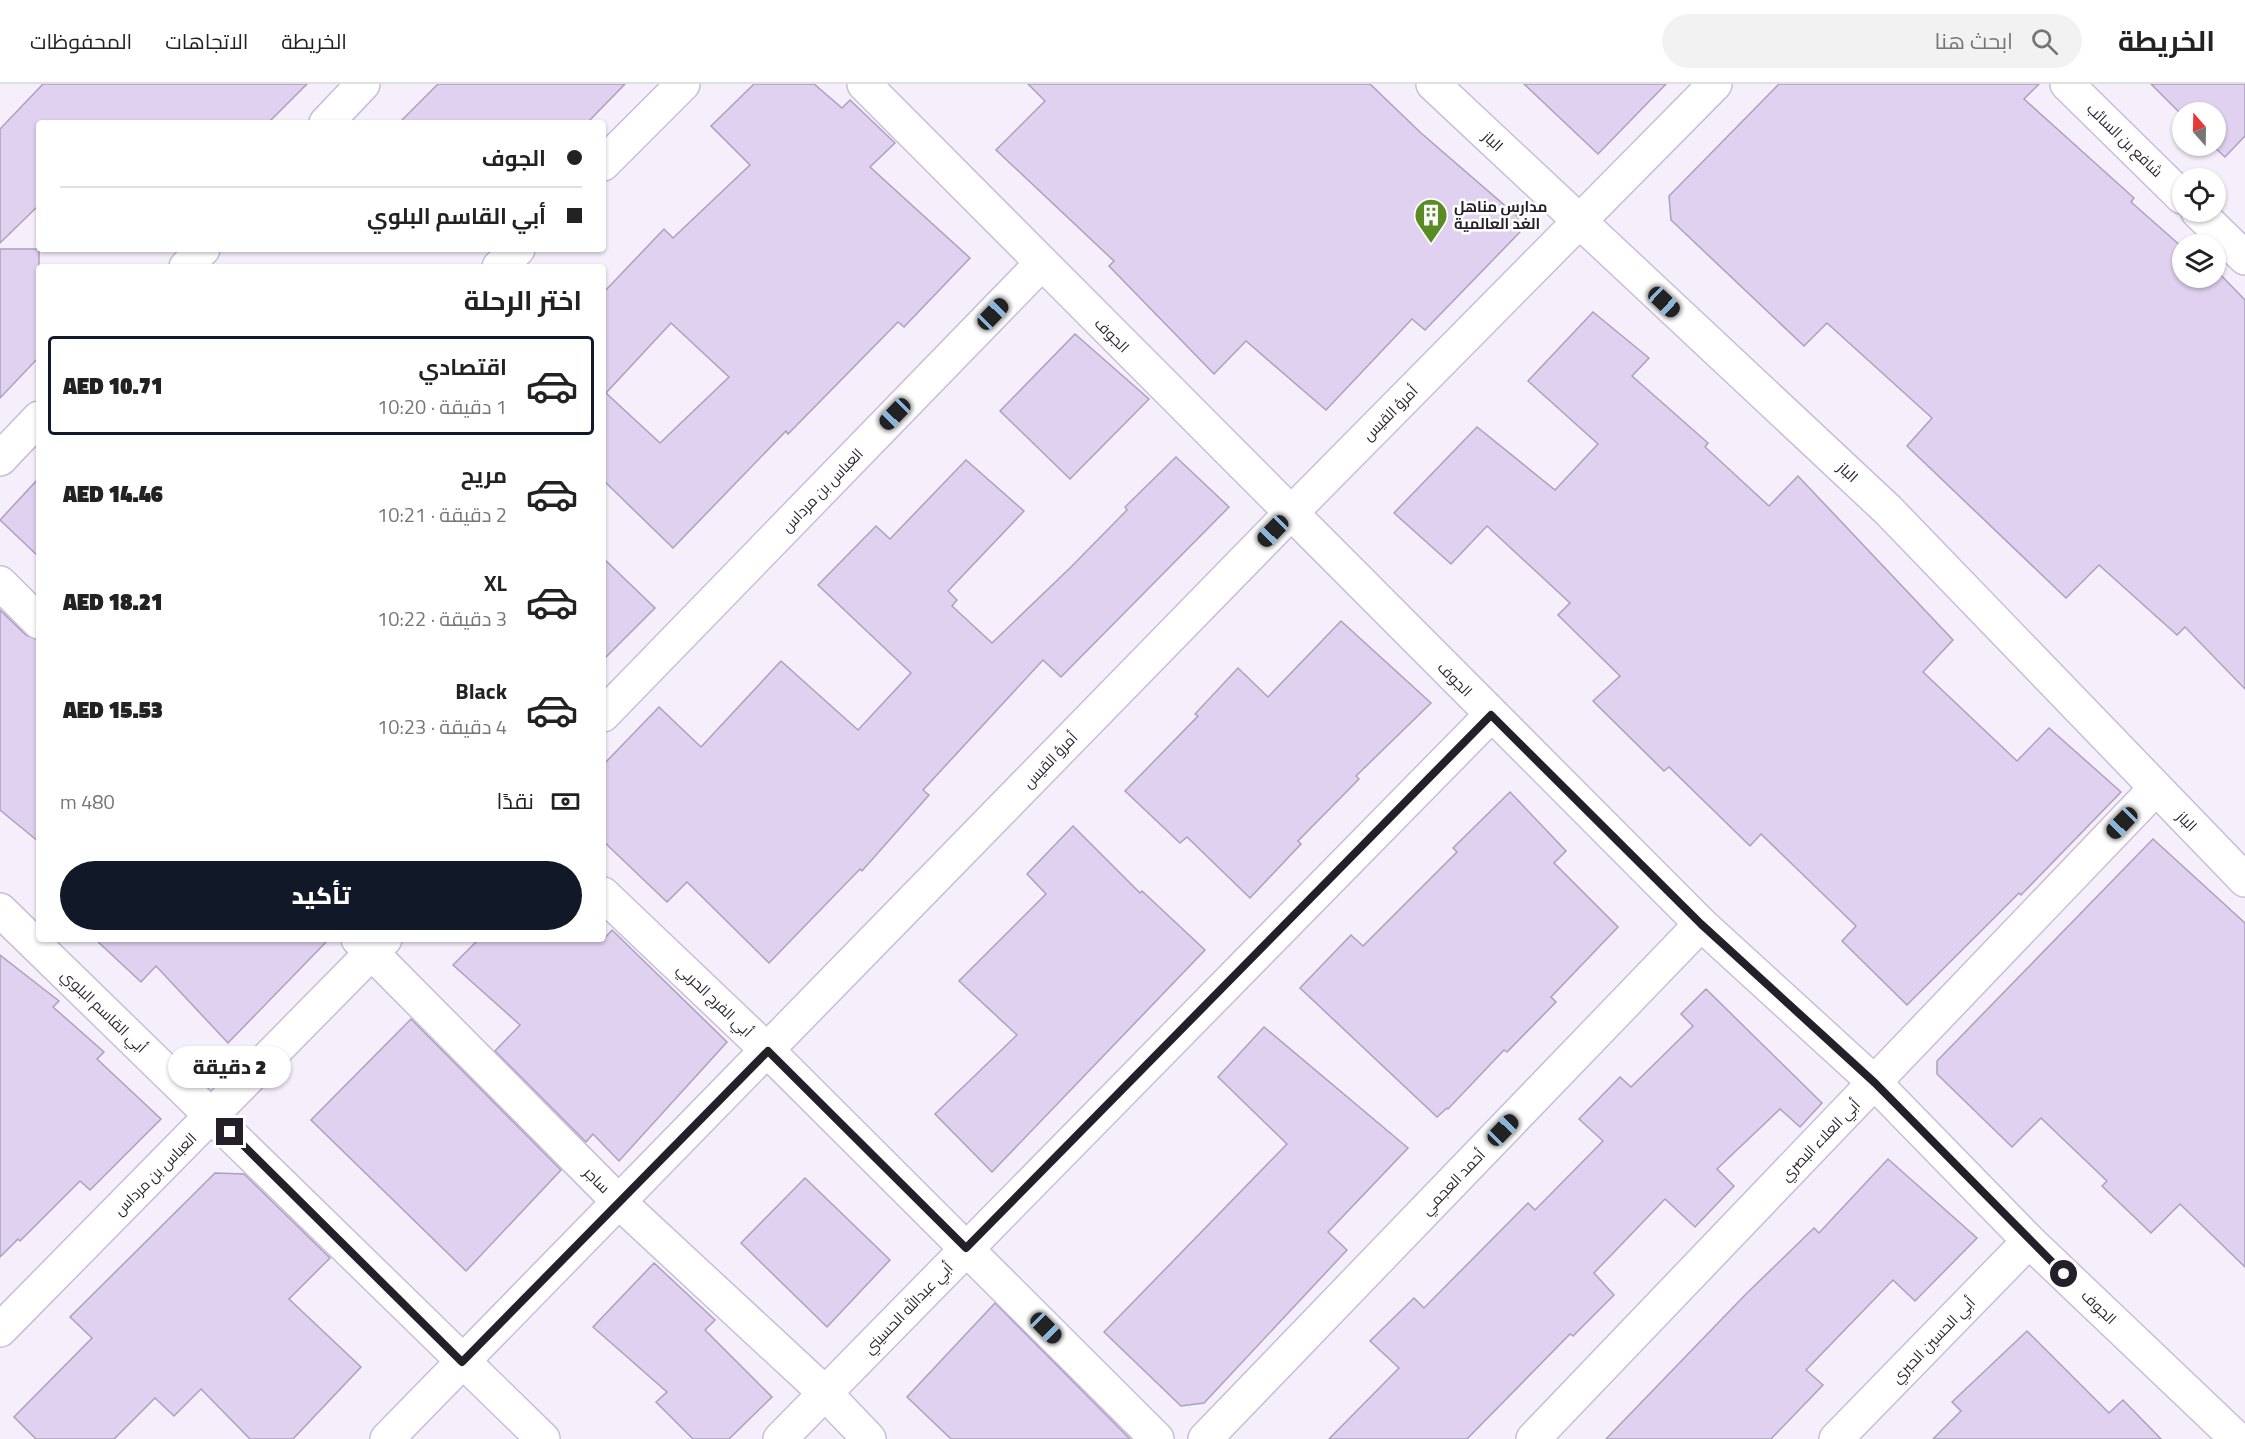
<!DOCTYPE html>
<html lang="ar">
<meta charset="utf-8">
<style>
:root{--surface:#fff;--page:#f2f2f2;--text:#222;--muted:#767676;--line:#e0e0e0;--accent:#111827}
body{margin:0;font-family:"Titillium Web",Cairo,sans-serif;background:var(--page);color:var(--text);direction:rtl;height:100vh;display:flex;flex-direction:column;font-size:22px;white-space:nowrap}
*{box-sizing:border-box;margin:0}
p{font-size:20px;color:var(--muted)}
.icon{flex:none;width:33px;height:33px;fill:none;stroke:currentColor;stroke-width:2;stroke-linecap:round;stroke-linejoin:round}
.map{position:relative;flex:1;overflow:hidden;direction:ltr}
.panel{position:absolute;left:36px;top:180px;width:570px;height:678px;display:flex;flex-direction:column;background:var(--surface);border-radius:6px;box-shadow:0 2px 4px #0004;direction:rtl}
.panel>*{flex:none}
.top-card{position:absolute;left:36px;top:36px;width:570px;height:132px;border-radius:6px;box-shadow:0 2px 4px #0004;direction:rtl;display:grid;align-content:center;height:132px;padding:0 24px;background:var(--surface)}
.needle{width:39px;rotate:340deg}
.buttons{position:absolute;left:2172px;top:18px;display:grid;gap:12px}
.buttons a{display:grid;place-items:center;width:54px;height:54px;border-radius:50%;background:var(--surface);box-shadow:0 2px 4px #0004;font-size:30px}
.end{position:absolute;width:27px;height:27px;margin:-14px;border:8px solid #251f2a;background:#fff;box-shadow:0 0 0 3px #fff}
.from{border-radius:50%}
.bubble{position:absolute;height:42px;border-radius:21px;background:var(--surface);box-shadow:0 2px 4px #0004;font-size:20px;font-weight:800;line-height:42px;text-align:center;direction:rtl}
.car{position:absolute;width:18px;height:36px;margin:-18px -9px;border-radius:8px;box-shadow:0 0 4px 2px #0007;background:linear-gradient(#222 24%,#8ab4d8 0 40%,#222 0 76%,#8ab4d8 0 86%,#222 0)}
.top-card b{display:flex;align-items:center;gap:21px;height:57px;font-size:22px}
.top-card b+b{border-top:2px solid var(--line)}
.top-card i{width:15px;height:15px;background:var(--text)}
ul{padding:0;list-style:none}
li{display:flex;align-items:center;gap:18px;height:99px;margin:0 12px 9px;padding:0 12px;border:3px solid transparent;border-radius:6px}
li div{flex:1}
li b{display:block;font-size:22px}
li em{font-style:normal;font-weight:800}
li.current{border-color:var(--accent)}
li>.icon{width:54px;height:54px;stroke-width:1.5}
h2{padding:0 24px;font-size:27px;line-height:72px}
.pay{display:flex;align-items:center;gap:15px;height:66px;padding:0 24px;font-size:22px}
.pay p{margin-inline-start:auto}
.cta{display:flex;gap:12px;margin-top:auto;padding:12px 24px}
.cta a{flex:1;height:69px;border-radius:36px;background:var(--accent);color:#fff;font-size:24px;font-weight:800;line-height:69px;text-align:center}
header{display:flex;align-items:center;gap:36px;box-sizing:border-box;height:84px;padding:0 30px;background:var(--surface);border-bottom:2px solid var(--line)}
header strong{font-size:28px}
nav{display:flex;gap:33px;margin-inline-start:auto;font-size:21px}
.search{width:420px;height:54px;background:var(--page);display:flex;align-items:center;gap:15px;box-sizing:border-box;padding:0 21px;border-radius:33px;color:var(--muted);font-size:22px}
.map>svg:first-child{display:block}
.building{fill:#dfd1ef;stroke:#ada0bc;stroke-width:1.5;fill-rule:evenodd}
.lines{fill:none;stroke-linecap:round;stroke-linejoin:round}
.minor-casing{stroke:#cabdd9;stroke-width:36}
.minor{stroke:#fff;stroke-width:33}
.route{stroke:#251f2a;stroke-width:8}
.labels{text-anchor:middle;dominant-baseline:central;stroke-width:5;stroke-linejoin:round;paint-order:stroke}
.street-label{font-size:15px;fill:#251f2a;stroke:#fff}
.poi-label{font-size:15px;font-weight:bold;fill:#251f2a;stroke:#fff;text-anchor:start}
</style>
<header>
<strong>الخريطة</strong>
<div class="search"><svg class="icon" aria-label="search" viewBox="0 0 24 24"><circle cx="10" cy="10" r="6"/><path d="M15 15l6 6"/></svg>ابحث هنا</div>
<nav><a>الخريطة</a><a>الاتجاهات</a><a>المحفوظات</a></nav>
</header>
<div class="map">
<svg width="2245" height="1355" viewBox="0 0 2245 1355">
<rect width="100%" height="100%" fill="#f5effb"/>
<!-- building -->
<g class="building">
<path d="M43,0h264l-39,39h-229v82l-39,38v-114z"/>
<path d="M438,0h187l-38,39h-188z"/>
<path d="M754,0h60l28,24 8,-8 45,43 -25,24 100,91 -66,69 -6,-5 -110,112 -2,-3 -113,117 -70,-68v-187l61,-64 9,9 77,-73 -39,-39zM671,239l58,54 -69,66 -54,-50z"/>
<path d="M1028,0h342l51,49 97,84 2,15 -95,98 -13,-11 -86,91 -80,-69 -32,33 -105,-108 5,-5 -118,-111 49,-49z"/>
<path d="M1524,0h142l-68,70z"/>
<path d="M1779,0h260l-15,15 110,99 -3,4 51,45v31h34v-8l29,30v389l-60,-62 -8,8 -78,-70 -33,33 -159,-152 25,-28 -105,-95 -23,23 -133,-126 -2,-24z"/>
<path d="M2151,0h94v52l-20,21 -12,-11 3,-34h-34v3z"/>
<path d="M0,165h39v108l-39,41z"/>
<path d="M1593,228l56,46 -17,18 76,67 -3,4 64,59 29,-30 155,164 -30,32 94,89 32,-33 72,64 -100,103 -2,-2 -112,112 -65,-64 14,-15 -95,-92 -11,12 -81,-79 -5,4 -71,-70 27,-25 -62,-61 12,-12 -83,-77 -36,38 -57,-51 83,-86 78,63 43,-46 -70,-63z"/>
<path d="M1075,250l74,65 -79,80 -70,-68z"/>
<path d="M1176,373l53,50 -168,170 -18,-17 -120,130 6,5 -67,76 -2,-2 -91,94 -82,-81 -20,20 -64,-61v-76l56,-58 42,40 80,-86 77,69 53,-57 -93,-88 58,-59 14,13 76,-79 58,51 -76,80 9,9 -5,6 40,37 79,-76 56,-57 -2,-3z"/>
<path d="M39,394v79l-39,-37z"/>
<path d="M603,474l52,50 -52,52z"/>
<path d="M0,526l26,25 13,5v202l-39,-32z"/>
<path d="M1341,537l90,82 -75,73 3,3 -61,62 3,3 -51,54 -63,-61 -7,6 -55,-52 73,-75 -3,-2 43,-46 30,29z"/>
<path d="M1510,708l56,59 -12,12 64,64 -67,70 5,5 -49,50 -3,-2 -56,59 -1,-1 -10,9 -137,-129 51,-53 12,11 94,-94 -4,-4z"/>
<path d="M1073,742l67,67 2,-2 63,59 -213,222 -57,-58 82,-79 -58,-54 87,-87 -19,-20z"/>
<path d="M2153,755l92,84v344l-65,-63 -29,29 -49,-47 5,-5 -66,-63 -29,29 -75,-73v-13z"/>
<path d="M612,846l115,112 -108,119 -26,-27 -7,8 -91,-91 25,-26 -67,-60 26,-26h125z"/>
<path d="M95,855h234l-101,104 -72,-77 -15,16z"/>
<path d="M0,871l59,46 -6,6 51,45 -7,7 64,60 -71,71 -10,-9 -60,60 -2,-2 -18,18z"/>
<path d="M1706,905l116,114 -22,24 -20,-18 -63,60 17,17 -39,41 -30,-28 -71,74 20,22 -41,41 -3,-2 -103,105h-138l70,-71 -29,-27 44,-43 10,10 104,-105 7,7 68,-69 -24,-22 41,-42 11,10 62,-61 -12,-12z"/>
<path d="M411,935l150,151 -95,101 -155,-151z"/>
<path d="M1264,943l144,121 -80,84 19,18 -143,153 -23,3 -77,-74 183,-188 -69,-67z"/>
<path d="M1888,1075l89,79 -62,63 -22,-21 -87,90 17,15 -52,54h-165l139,-144 69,-67 5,5z"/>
<path d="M215,1089l29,1 86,84 -41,41 72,68 -68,72h-43l-49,-50 -27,27 -19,-18 -41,41h-78l-22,-22 78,-79 -22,-21z"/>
<path d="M805,1094l85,82 -63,67 -86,-84z"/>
<path d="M654,1179l61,57 -10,10 67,67 -43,42h-36l-37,-37 11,-10 -74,-65z"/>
<path d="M995,1219l135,136h-179l-44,-42z"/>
<path d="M2027,1247l82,82 14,-13 38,39h-228l28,-28 -9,-9z"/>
</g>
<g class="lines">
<defs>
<g id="minor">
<path d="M864,0l837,840 174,159 154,158 208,198"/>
<path d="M1433,0l455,426 357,370"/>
<path d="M2067,0l115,113"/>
<path d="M326,39l37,-39"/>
<path d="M603,80l80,-80"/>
<path d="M2198,128l47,46"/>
<path d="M186,183l17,-18"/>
<path d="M499,183l19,-18"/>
<path d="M0,375l39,-41"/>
<path d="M0,499l39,39"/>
<path d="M603,631l438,-451"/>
<path d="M603,810l165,157 389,388"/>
<path d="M0,826l543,529"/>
<path d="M358,855l260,262 207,192 44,46"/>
<path d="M0,1246l385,-391"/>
<path d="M387,1355l903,-925 425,-430"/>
<path d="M780,1355l711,-724"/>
<path d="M1205,1355l496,-515"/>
<path d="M1533,1355l622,-650"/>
<path d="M1836,1355l193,-198"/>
</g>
</defs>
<!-- minor casing -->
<use href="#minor" class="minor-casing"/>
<!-- minor -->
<use href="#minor" class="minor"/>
</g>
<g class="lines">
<!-- route -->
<path class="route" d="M230,1048l232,230 306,-311 198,197 525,-533 210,209 174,159 189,191"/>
</g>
<!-- icons -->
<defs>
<symbol id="building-pin" viewBox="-11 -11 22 30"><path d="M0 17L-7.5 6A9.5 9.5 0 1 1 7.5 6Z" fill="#598c23" stroke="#fff"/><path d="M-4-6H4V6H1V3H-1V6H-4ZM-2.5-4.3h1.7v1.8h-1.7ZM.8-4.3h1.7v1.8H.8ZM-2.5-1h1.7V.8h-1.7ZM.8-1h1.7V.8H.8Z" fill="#fff"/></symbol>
</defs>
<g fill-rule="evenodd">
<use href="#building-pin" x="1412" y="112" width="38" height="52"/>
</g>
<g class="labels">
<!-- street labels -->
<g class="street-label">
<text transform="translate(2125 56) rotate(44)">شافع بن السائب</text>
<text transform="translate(1493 57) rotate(43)">الباز</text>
<text transform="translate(1112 251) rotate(45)">الجوف</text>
<text transform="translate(1390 329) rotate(-45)">أمرؤ القيس</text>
<text transform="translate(1848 388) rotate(43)">الباز</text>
<text transform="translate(822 406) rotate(-46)">العباس بن مرداس</text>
<text transform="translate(1455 595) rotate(45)">الجوف</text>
<text transform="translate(1050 676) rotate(-46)">أمرؤ القيس</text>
<text transform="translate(2187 737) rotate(45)">الباز</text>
<text transform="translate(715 916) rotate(44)">أبي الفرج الحربي</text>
<text transform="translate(104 927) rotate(44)">أبي القاسم البلوي</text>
<text transform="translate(1820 1056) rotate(-46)">أبي العلاء البصري</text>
<text transform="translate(155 1090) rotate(-45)">العباس بن مرداس</text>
<text transform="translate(597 1096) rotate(45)">ساجر</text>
<text transform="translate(1453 1098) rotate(-46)">أحمد العجمي</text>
<text transform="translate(2099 1223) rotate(44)">الجوف</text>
<text transform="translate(908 1224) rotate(-46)">أبي عبدالله الحسيني</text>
<text transform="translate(1933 1256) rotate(-46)">أبي الحسين الحبري</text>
</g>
<!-- poi labels -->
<g class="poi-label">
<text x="1454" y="122">مدارس مناهل<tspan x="1454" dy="17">الغد العالمية</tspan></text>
</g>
</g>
</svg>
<div class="buttons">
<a><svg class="needle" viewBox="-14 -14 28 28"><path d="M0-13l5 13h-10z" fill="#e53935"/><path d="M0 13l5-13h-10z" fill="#767676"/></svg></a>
<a><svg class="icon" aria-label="locate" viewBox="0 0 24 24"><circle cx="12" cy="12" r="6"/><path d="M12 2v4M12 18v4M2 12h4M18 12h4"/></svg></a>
<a><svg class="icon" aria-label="layers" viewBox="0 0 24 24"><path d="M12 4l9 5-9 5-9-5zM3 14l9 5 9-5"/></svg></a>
</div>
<i class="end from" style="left:2064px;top:1190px"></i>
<i class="end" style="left:230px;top:1048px"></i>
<div class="bubble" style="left:168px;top:962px;width:123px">2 دقيقة</div>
<i class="car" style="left:1664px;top:218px;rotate:133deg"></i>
<i class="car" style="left:993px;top:230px;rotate:44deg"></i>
<i class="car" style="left:895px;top:330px;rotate:224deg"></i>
<i class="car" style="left:1273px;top:447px;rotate:224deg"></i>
<i class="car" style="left:2122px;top:739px;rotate:224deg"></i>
<i class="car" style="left:1503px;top:1046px;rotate:44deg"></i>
<i class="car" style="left:1046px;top:1244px;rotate:135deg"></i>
<div class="top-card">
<b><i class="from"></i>الجوف</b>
<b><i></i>أبي القاسم البلوي</b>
</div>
<section class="panel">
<h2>اختر الرحلة</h2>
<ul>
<li class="current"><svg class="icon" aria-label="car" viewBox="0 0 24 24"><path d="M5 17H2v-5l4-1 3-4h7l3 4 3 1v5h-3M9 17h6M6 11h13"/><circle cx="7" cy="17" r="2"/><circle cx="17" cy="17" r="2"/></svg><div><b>اقتصادي</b><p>1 دقيقة · 10:20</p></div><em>AED 10.71</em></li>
<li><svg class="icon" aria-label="car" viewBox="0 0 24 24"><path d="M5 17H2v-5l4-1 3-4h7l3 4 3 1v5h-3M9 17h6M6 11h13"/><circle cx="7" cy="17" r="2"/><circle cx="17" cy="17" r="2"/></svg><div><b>مريح</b><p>2 دقيقة · 10:21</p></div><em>AED 14.46</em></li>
<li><svg class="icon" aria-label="car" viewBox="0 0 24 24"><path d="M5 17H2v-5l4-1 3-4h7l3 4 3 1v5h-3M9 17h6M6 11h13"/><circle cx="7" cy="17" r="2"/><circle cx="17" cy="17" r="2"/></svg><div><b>XL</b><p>3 دقيقة · 10:22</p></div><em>AED 18.21</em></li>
<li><svg class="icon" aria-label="car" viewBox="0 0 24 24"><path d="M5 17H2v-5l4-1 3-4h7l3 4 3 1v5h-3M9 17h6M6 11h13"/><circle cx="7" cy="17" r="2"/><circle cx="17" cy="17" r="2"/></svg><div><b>Black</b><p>4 دقيقة · 10:23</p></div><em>AED 15.53</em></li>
</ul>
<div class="pay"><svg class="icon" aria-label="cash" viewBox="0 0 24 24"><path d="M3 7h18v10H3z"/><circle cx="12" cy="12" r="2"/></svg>نقدًا<p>480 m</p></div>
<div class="cta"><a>تأكيد</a></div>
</section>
</div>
